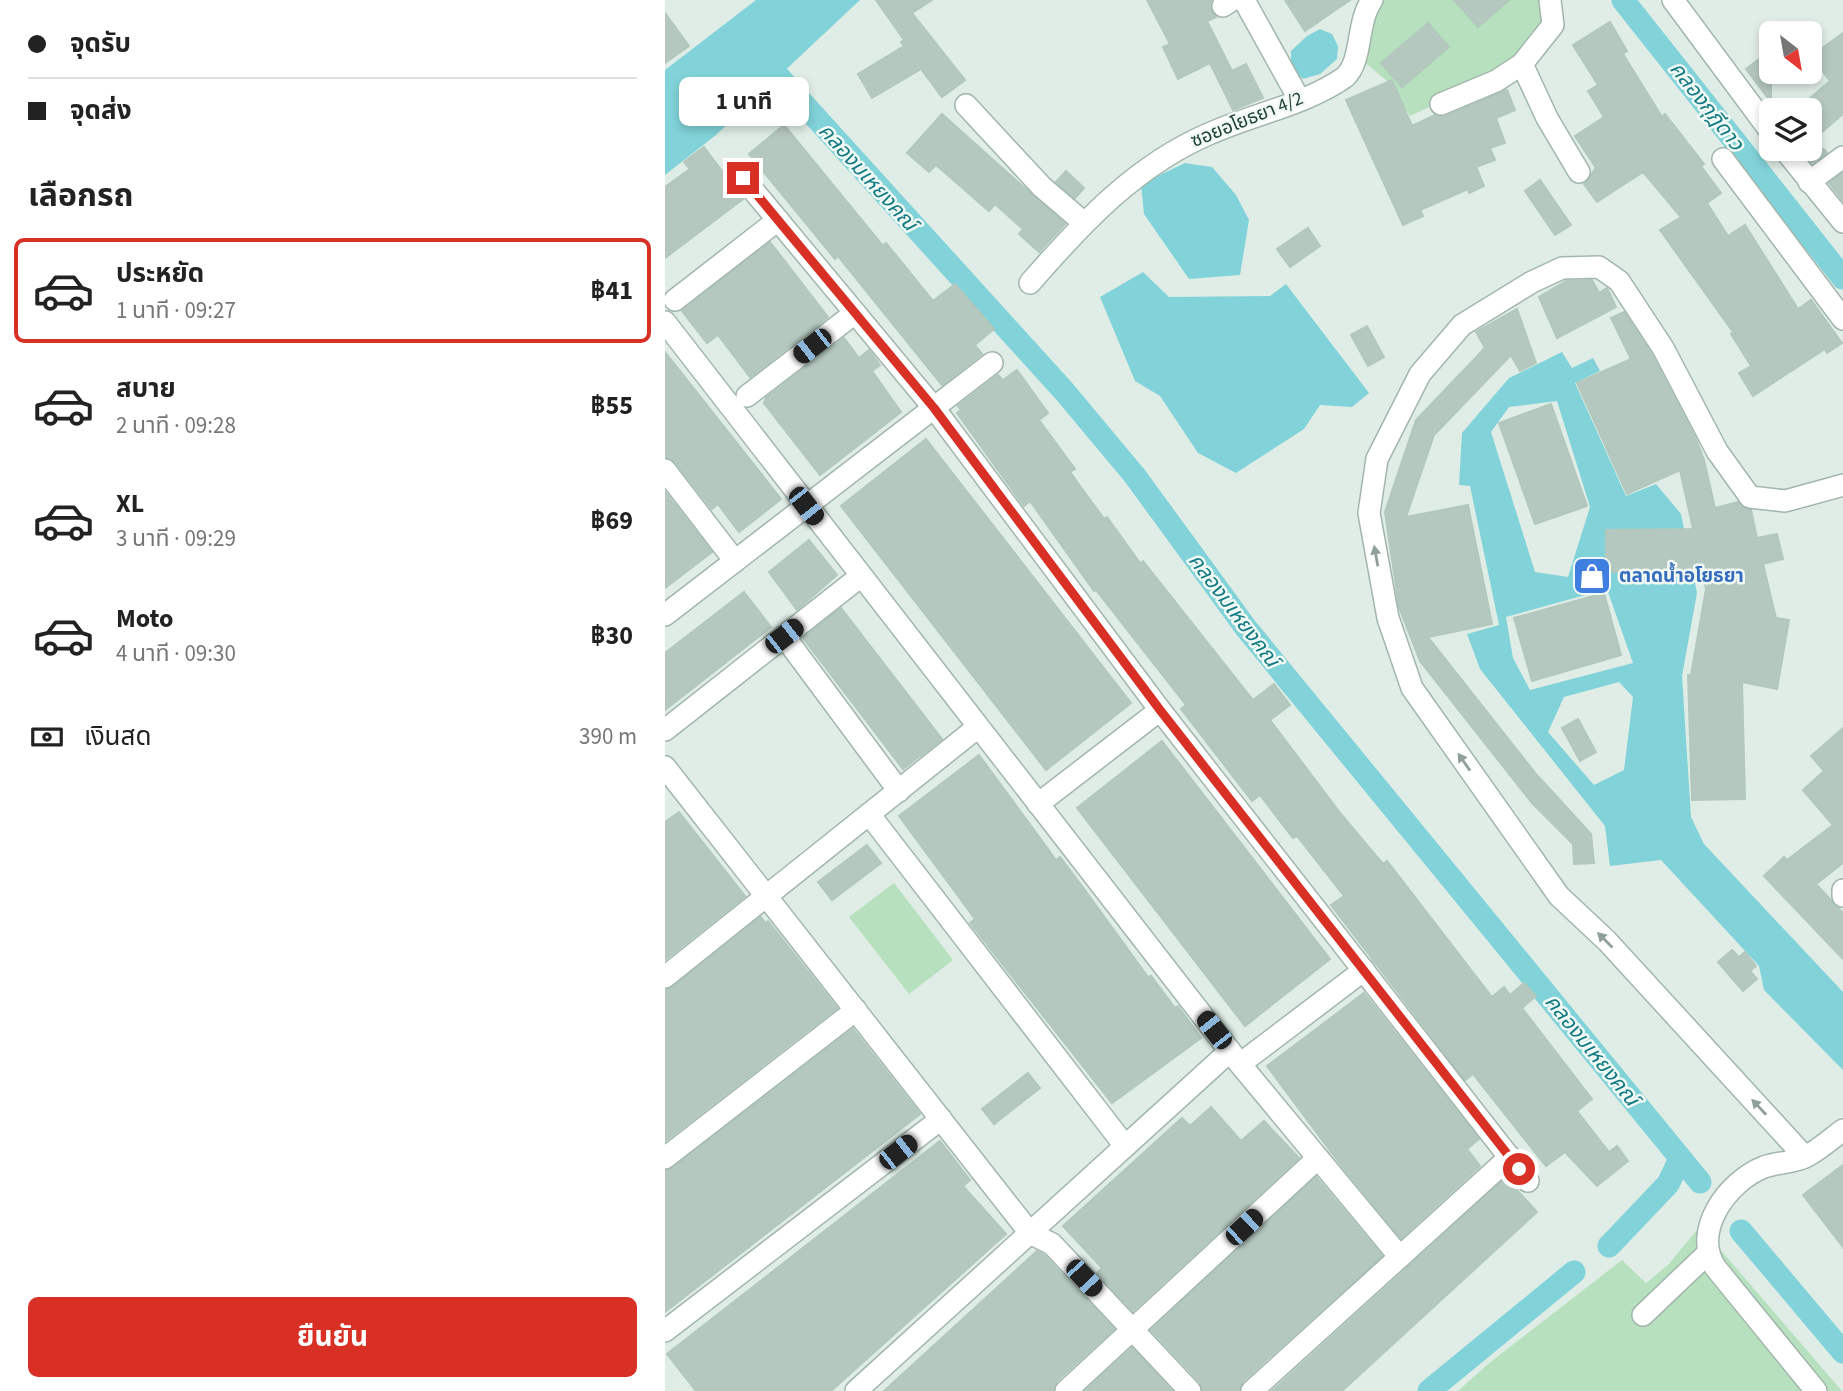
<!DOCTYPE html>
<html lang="th">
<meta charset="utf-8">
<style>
:root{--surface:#fff;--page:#f2f2f2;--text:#222;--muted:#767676;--line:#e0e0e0;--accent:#d93025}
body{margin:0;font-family:"Source Sans 3","Noto Sans Thai",sans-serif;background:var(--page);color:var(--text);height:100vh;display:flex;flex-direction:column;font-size:26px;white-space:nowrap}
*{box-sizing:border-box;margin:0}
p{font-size:23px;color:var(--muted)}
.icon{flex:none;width:38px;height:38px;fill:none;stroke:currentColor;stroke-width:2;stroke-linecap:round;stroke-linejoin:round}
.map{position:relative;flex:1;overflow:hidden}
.sheet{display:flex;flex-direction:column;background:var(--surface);width:665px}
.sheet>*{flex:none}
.banner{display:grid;align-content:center;height:154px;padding:0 28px;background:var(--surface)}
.needle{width:46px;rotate:149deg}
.controls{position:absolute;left:1094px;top:21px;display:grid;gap:14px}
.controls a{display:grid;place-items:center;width:63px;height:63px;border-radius:10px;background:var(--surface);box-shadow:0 4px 10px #0003;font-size:35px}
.end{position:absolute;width:32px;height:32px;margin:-16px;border:9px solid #d93025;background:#fff;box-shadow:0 0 0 4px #fff}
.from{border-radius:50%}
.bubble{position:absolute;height:49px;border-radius:10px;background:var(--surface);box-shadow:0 4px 10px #0003;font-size:23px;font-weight:700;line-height:49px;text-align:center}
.car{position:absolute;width:21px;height:42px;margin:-21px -10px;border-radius:9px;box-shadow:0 0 5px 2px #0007;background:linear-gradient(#222 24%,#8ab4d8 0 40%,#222 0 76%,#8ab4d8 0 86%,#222 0)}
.banner b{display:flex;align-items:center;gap:24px;height:66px;font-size:26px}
.banner b+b{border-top:2px solid var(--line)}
.banner i{width:18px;height:18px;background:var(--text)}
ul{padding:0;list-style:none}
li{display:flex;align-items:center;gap:21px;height:105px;margin:0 14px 10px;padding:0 14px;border:4px solid transparent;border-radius:10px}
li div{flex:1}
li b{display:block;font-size:26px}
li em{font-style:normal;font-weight:700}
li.selected{border-color:var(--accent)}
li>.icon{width:63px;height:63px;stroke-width:1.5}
h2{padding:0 28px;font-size:32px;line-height:84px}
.pay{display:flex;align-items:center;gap:18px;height:77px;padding:0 28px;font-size:26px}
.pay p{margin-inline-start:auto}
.button{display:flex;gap:14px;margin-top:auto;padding:14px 28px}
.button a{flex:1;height:80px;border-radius:10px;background:var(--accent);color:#fff;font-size:28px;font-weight:700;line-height:80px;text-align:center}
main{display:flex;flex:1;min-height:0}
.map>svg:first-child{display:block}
.green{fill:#b7e1be}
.water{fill:#81d3d9;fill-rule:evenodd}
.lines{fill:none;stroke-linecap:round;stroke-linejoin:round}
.canal{stroke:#81d3d9;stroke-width:23}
.building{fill:#b5c8bf;stroke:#b2c8bd;stroke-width:2}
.minor-casing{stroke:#a2b6ad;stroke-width:24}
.minor{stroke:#fff;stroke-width:21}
.oneway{fill:#8fa09a}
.route{stroke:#d93025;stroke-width:9}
.labels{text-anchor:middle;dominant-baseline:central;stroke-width:5;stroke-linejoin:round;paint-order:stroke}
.street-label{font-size:19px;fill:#1f4034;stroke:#f1f9f5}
.shop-label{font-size:19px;font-weight:bold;fill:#366cbe;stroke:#f1f9f5;text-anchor:start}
.water-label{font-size:21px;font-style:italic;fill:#117a83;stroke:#f1f9f5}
</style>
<main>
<section class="sheet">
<div class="banner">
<b><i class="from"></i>จุดรับ</b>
<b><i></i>จุดส่ง</b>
</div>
<h2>เลือกรถ</h2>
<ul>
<li class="selected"><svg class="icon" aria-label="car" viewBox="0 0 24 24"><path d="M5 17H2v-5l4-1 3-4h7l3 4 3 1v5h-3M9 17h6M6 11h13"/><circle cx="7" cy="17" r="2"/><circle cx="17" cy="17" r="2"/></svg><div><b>ประหยัด</b><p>1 นาที · 09:27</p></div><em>฿41</em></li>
<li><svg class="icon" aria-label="car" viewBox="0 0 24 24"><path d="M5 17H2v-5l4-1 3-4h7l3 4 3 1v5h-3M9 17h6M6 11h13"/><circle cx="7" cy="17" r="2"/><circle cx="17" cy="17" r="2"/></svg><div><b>สบาย</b><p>2 นาที · 09:28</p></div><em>฿55</em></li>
<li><svg class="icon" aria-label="car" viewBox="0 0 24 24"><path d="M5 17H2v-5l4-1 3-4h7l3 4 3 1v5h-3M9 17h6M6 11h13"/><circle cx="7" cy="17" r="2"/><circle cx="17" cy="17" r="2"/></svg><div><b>XL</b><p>3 นาที · 09:29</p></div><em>฿69</em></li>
<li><svg class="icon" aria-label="car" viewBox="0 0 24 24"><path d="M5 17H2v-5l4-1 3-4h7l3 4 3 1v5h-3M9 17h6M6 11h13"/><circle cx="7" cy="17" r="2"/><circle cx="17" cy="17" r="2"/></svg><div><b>Moto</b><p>4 นาที · 09:30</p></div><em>฿30</em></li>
</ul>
<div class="pay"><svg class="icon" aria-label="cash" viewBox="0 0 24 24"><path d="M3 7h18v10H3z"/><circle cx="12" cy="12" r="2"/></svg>เงินสด<p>390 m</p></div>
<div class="button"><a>ยืนยัน</a></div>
</section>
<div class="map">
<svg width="1178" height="1391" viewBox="0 0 1178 1391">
<rect width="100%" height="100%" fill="#e0ede6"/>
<!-- green -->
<g class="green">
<path d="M715,0h163v25l-35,46 -98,45 -22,-34 -31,-26z"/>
<path d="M229,883l59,77 -44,34 -60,-77z"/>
<path d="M1035,1226l142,165h-384l30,-27 134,-104 24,23 23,-19z"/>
</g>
<!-- water -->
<g class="water">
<path d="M91,0h104l-144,135 -51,40v-105z"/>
<path d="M655,29l12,5 6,12 -1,13 -17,15 -17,5 -12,-11v-17l16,-15z"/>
<path d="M520,163l27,4 24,28 13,25 -9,55 -51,4 -45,-65 -3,-30z"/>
<path d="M478,272l26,25 101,-1 16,-12 83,109 -17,14 -32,-2 -16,24 -68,44 -38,-20 -38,-57 -25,-15 -35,-84z"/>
<path d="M897,352l10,16 21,-10 7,13 -25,12 51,113 30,-12 25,30 16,79 -15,83 9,141 13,27 139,148v78l-79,-80 -5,-24 -98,-106 -51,6 -5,-40 -125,-157 -13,-35 32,-9 -29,-139 -11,-1 3,-52 47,-55zM892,401l33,106 -22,70 -33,-5 -44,-140 18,-25zM1012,529v42h-71v-41zM942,589l26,74 -103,27 -17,-32 -7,-41zM954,682l14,15 -9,73 -30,15 -46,-53 16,-35z"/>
</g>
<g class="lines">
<!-- canal -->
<g class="canal">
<path d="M958,0l220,278"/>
<path d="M94,55l305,336 71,85 111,152 454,554"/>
<path d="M1076,1231l102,121"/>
<path d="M944,1246l59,-62 12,-25"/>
<path d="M764,1391l145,-119"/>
</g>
</g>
<!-- building -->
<g class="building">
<path d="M211,0h56l-20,13 53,67 -23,17 -21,-28 -49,29 -14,-24 46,-28 -3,-4 3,-2z"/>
<path d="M482,0h64l-1,8 6,9 -9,4 25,50 14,-7 17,34 -30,12 -23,-47 -32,16 -15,-32 7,-3z"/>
<path d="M620,0h65l-45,31z"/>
<path d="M789,0h55l-31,27z"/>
<path d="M0,13l24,33 -24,17z"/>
<path d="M945,22l17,29 -4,3 39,63 3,-3 39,50 -3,2 20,27 -14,10 21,33 17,-11 53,84 13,-9 31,43 -15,10 -2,-4 -72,47 -14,-23 12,-7 -20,-32 2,-2 -73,-102 21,-13 -38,-45 -46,30 -13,-18 12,-16 -21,-32 29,-19 -16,-26 10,-6 -25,-40z"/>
<path d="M763,23l21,24 -47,40 -21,-24z"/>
<path d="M1178,33v81l-34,29v-44l21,-18 -16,-21v-6z"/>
<path d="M1106,50v52l-25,-33z"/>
<path d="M727,80l20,46 23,-11 11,1 61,-26 8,20 -19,8 9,25 -15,5 5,12 -19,7 8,19 -15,7 -1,-4 -48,21 3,6 -20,9 -57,-125z"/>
<path d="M277,114l123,110 -26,28 -20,-18 4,-5 -28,-25 -6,7 -53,-46 -7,7 -22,-19z"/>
<path d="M119,125l99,121 3,-3 47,58 22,-17 39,45 -19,16 7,9 -40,31 -104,-129 -3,3 -86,-105z"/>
<path d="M39,147l39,52 -78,59v-71l25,-18 -6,-7z"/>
<path d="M1136,149h23l3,4 -15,10z"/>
<path d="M401,171l18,17 -9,10 -19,-16z"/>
<path d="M1178,173v28l-14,-18z"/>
<path d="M875,180l31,45 -16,10 -30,-44z"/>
<path d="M643,228l12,18 -30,21 -13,-18z"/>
<path d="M105,242l58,75 -78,60 -32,-42 -11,8 -25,-32z"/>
<path d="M927,280l7,13 8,-5 9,19 -59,31 -18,-41 27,-16z"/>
<path d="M852,309l19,54 -16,8 -9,-16 -77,80 -28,82 62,-12 24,119 -64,13 108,137 55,60 3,29 -20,1 -1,-20 -41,-41 -112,-142 -21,-54 -14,-95 31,-92 69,-72 -9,-16z"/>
<path d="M959,312l28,43 44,84 8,21 11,48 23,-6 13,8 6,28 20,-4 6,25 -20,5 13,54 13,2 -12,69 -35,-7 3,117 -53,1 -4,-125h3l15,-86 -4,-19 -96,2v-42l87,-1 -13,-59 -53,24 -50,-111 54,-24 -20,-41z"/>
<path d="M702,326l17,31 -16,9 -17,-31z"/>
<path d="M179,338l15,20 10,-8 11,15 -8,6 29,41 -81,63 -56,-72 2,-5z"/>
<path d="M0,352l116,147 -42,33 -21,-28 -6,5 -37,-47 -10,-5z"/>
<path d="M352,370l31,43 -9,7 36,49 -5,3 34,47 3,-2 33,46 3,-2 110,139 21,-16 16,21 -20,15 71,94 42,50 4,-3 105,136 12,-10 6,8 14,-12 12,13 -14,12 70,91 -15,12 32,41 8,-6 11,15 -31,25 -32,-34 -19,14 -73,-92 -8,6 -134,-175 13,-9 -47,-60 -4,2 -33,-43 -8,6 -71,-92 5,-4 -90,-115 -2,1 -64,-90 -6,5 -67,-93 4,-3 -3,-4 40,-31 5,5z"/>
<path d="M886,404l36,102 -52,18 -36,-101z"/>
<path d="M261,439l205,264 -85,67 -205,-264z"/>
<path d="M0,492l47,60 -47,36z"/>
<path d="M144,540l28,35 -40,35 -28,-38z"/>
<path d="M79,592l27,35 -106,83v-57z"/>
<path d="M939,593l17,62 -89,26 -18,-63z"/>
<path d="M176,608l101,131 -39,30 -100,-131z"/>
<path d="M913,719l18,33 -16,9 -18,-33z"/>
<path d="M1178,728v135l-27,21 27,29v46l-79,-83 20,-19 3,3 46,-35 -30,-35 21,-19 -13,-15z"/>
<path d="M497,741l168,218 -85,67 -168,-218z"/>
<path d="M314,755l77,105 4,-3 22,29 66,91 3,-1 24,32 3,-2 23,32 -89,65 -142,-180 5,-4 -76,-103z"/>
<path d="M14,812l66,84 -80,64v-138z"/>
<path d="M202,845l14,18 -49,37 -14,-18z"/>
<path d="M96,917l4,6 3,-2 69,87 -172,133v-151l8,-3z"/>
<path d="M1067,950l7,7 6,-5 11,14 -6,5 7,8 -14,12 -25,-29z"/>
<path d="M699,993l115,146 -12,10 13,17 -79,72 -61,-74 -73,-98z"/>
<path d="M188,1029l67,85 -255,198v-141l8,-3z"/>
<path d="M363,1073l12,15 -46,36 -12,-15z"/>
<path d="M546,1107l30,34 23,-20 35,37 -166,153 -36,-38 5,-5 -39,-42 119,-108 8,8z"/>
<path d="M275,1141l30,39 -7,6 43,48 -175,157h-135l-29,-37z"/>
<path d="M1178,1165v82l-40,-52z"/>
<path d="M651,1177l66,79 -139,125 -4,10h-36l-3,-9 -49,-52z"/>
<path d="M841,1178l31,34 -195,179h-70z"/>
<path d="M372,1251l7,4 70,74 -57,52 -4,10h-169z"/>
<path d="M467,1348l40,43h-87z"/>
</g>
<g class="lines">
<defs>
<g id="minor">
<path d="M579,0l55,99"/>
<path d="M1008,0l98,132"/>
<path d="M558,6l9,-6"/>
<path d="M857,64l25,54 32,54"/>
<path d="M776,104l55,-23 26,-17 31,-39 -3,-25"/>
<path d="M301,105l76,82 41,35"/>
<path d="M1119,149l59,73"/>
<path d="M1058,159l120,160"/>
<path d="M78,178l191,230 226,302 368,471"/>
<path d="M1144,182l34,-25"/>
<path d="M365,283c52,-60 107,-119 181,-150 43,-19 96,-29 134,-56 18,-17 11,-54 27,-77"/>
<path d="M10,300l103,-80"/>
<path d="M0,322l575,742 160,193"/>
<path d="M82,396l108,-83"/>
<path d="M0,470l70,91"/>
<path d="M0,615l327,-252"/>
<path d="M119,636l115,155"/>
<path d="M0,730l196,-154"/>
<path d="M0,767l365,466 22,11 138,147"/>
<path d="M373,804l122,-94"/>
<path d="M204,814l256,332"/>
<path d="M1178,890v6"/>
<path d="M0,977l313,-250"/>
<path d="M575,1064l124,-94"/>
<path d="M1140,1157l-198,-216 -48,-45 -147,-208 -24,-70 -19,-105 8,-54 43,-85 42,-49 70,-43 30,-14 37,-1 20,14 44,67 54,103 33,46 35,4 58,-16"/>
<path d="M0,1158l191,-148"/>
<path d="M978,1315l64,-61"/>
<path d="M0,1331l276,-212"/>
<path d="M191,1391l374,-340"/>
<path d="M401,1391l252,-233"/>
<path d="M587,1391l258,-234"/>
<path d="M1151,1391l-101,-124c-23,-37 13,-86 49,-100 14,-5 30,-4 43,-11 13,-7 24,-17 36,-26"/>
</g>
</defs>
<!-- minor casing -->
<use href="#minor" class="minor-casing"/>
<!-- minor -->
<use href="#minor" class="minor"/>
</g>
<!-- one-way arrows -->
<defs><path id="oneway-solid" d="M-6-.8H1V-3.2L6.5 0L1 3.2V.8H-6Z" transform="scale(1.75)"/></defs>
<g class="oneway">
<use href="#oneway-solid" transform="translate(711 556) rotate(-100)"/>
<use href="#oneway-solid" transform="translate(799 762) rotate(-125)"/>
<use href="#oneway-solid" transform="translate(940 940) rotate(-135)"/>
<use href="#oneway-solid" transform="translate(1094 1107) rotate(-133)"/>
</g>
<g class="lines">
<!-- route -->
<path class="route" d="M78,178l191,230 226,302 359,459"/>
</g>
<!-- icons -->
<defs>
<symbol id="shop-square" viewBox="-11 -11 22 22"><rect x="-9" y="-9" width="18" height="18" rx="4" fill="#3f7fe0" stroke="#f1f9f5"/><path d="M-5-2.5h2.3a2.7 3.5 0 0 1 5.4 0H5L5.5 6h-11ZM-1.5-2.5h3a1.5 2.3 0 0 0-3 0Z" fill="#fff"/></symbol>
</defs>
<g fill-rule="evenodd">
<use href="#shop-square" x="905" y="554" width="44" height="44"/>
</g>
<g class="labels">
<!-- street labels -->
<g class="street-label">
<text transform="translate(582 120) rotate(-22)">ซอยอโยธยา 4/2</text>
</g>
<!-- shop labels -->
<g class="shop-label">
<text x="954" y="576">ตลาดน้ำอโยธยา</text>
</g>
<!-- water labels -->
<g class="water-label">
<text transform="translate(1042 106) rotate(52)">คลองกุฎีดาว</text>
<text transform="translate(203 177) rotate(48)">คลองมเหยงคณ์</text>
<text transform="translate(569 610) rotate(53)">คลองมเหยงคณ์</text>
<text transform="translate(927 1050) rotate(51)">คลองมเหยงคณ์</text>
</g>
</g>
</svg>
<div class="controls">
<a><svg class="needle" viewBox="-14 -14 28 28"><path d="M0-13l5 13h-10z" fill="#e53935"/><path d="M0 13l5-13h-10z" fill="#767676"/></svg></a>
<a><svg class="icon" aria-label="layers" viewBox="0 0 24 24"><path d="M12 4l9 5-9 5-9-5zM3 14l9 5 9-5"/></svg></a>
</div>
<i class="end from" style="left:854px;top:1169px"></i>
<i class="end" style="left:78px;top:178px"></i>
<div class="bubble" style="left:14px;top:77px;width:130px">1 นาที</div>
<i class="car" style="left:147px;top:346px;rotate:232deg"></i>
<i class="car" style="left:141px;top:506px;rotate:142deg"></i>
<i class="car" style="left:119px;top:636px;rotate:52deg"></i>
<i class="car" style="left:549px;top:1030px;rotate:322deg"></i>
<i class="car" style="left:233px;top:1152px;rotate:52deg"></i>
<i class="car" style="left:579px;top:1227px;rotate:47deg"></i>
<i class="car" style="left:419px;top:1278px;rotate:137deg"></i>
</div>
</main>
